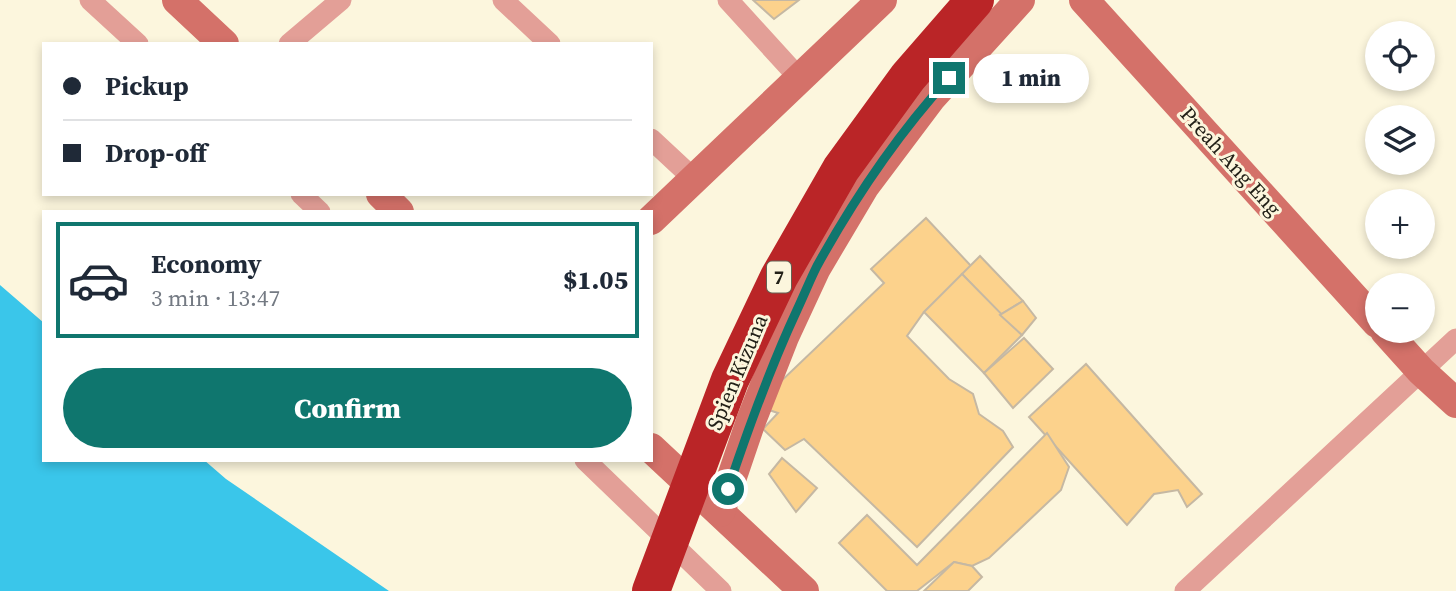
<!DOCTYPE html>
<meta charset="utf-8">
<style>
:root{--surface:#fff;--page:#f6f6f7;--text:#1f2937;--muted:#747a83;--line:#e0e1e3;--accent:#0f766e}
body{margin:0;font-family:"Source Serif 4",serif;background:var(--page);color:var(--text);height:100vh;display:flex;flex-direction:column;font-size:26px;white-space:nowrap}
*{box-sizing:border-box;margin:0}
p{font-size:23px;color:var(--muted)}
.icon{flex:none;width:38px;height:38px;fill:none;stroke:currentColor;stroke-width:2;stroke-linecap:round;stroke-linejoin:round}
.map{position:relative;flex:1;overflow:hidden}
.panel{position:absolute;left:42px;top:210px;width:611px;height:252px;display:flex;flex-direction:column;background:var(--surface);border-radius:0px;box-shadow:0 4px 10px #0003}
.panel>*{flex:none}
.hud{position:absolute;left:42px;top:42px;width:611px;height:154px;border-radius:0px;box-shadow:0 4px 10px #0003;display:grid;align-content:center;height:154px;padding:0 21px;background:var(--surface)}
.buttons{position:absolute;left:1365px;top:21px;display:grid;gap:14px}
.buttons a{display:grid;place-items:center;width:70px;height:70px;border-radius:50%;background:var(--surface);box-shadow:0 4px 10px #0003;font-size:35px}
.end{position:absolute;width:32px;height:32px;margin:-16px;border:9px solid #0f766e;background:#fff;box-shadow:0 0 0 4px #fff}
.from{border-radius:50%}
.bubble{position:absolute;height:49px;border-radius:24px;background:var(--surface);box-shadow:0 4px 10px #0003;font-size:23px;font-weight:800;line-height:49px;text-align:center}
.hud b{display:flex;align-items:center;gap:24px;height:66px;font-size:26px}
.hud b+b{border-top:2px solid var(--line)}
.hud i{width:18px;height:18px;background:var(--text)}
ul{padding:12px 0 0;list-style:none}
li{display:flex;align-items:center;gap:21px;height:116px;margin:0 14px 10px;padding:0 7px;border:4px solid var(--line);border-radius:0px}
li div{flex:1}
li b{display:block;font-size:26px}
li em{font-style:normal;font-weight:800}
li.active{border-color:var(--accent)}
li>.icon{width:63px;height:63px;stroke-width:1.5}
.primary-button{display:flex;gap:14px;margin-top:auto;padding:14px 21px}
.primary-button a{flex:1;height:80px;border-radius:42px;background:var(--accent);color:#fff;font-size:28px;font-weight:800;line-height:80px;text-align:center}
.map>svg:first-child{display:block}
.water{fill:#3ac6ea}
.building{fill:#fcd28c;stroke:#c5b8a3;stroke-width:2}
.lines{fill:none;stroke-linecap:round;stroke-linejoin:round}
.street{stroke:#e39f97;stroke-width:21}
.secondary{stroke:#d47169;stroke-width:30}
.highway-bridge{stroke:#ba2527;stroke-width:38}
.route{stroke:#0f766e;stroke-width:9}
.labels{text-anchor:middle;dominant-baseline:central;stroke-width:6;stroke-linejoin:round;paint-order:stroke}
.shield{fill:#fcf6dd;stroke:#646153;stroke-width:2}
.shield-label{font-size:19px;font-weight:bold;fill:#232118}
.street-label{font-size:21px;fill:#232118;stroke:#fcf6dd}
</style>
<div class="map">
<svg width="1456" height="591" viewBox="0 0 1456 591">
<rect width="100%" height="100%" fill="#fcf6dd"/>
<!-- water -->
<path class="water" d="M0,285l44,38v137h160l22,19 163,112h-389z"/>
<!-- building -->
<g class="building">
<path d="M753,0h46l-25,19z"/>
<path d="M926,218l46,49 -48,45 -17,24 42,43 24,15 6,20 24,17 10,16 -96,100 -113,-108 -19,11 -22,-21 15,-16 -9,-3 8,-25 107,-102 -13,-14z"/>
<path d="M980,256l43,45 -23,14 -38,-41z"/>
<path d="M962,274l60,61 -38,38 -60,-61z"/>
<path d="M1023,301l13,17 -14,17 -22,-20z"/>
<path d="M1024,338l29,31 -40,39 -29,-35z"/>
<path d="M1086,364l116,130 -15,13 -9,-17 -24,4 -27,31 -98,-108z"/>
<path d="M1047,433l22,34 -8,23 -72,68 -17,8 -18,-4 -37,29h-30l-48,-48 28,-28 50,50z"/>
<path d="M782,458l35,30 -21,24 -27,-38z"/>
<path d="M954,562l18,4 10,11 -14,14h-44z"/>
</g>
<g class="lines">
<!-- street -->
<g class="street">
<path d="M90,0l48,44"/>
<path d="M503,0l47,44"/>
<path d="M728,0l72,79"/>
<path d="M289,44l52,-44"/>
<path d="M651,139l43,40"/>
<path d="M301,194l19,18"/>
<path d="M585,460l136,131"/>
<path d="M1185,591l271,-252"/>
</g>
<!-- secondary -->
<g class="secondary">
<path d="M177,0l47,44"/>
<path d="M1084,0l293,323"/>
<path d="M381,194l18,18"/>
<path d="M651,220l231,-220"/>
<path d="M1385,331l36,40 35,32"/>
<path d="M651,448l153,143"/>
<path d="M720,512l31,-91 33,-84 32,-69 48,-81 67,-89 89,-98"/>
</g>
<!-- highway-bridge -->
<path class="highway-bridge" d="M651,591l79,-211 49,-103 62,-108 67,-92 67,-77"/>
</g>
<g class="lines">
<!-- route -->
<path class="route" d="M728,489c20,-60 42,-121 69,-179 7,-15 13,-30 20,-44 37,-67 80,-131 132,-188"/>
</g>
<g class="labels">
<!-- shield labels -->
<rect class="shield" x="767" y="261.5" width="24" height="31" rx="5"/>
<g class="shield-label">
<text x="779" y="277">7</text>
</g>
<!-- street labels -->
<g class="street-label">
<text transform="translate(1231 161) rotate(48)">Preah Ang Eng</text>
<text transform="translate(737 372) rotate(-67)">Spien Kizuna</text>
</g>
</g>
</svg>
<div class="buttons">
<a><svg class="icon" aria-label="locate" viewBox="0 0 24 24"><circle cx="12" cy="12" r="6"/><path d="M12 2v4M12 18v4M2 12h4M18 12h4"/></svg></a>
<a><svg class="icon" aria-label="layers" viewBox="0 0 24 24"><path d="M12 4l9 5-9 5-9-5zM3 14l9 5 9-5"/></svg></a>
<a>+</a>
<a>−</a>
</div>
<i class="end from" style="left:728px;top:489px"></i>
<i class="end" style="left:949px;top:78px"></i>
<div class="bubble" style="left:973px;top:54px;width:116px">1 min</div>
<div class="hud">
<b><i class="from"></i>Pickup</b>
<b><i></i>Drop-off</b>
</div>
<section class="panel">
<ul>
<li class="active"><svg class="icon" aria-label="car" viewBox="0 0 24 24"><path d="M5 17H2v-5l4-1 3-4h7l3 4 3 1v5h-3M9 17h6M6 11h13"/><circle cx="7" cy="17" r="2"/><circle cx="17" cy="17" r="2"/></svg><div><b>Economy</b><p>3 min · 13:47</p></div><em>$1.05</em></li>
</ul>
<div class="primary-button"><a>Confirm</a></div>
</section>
</div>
